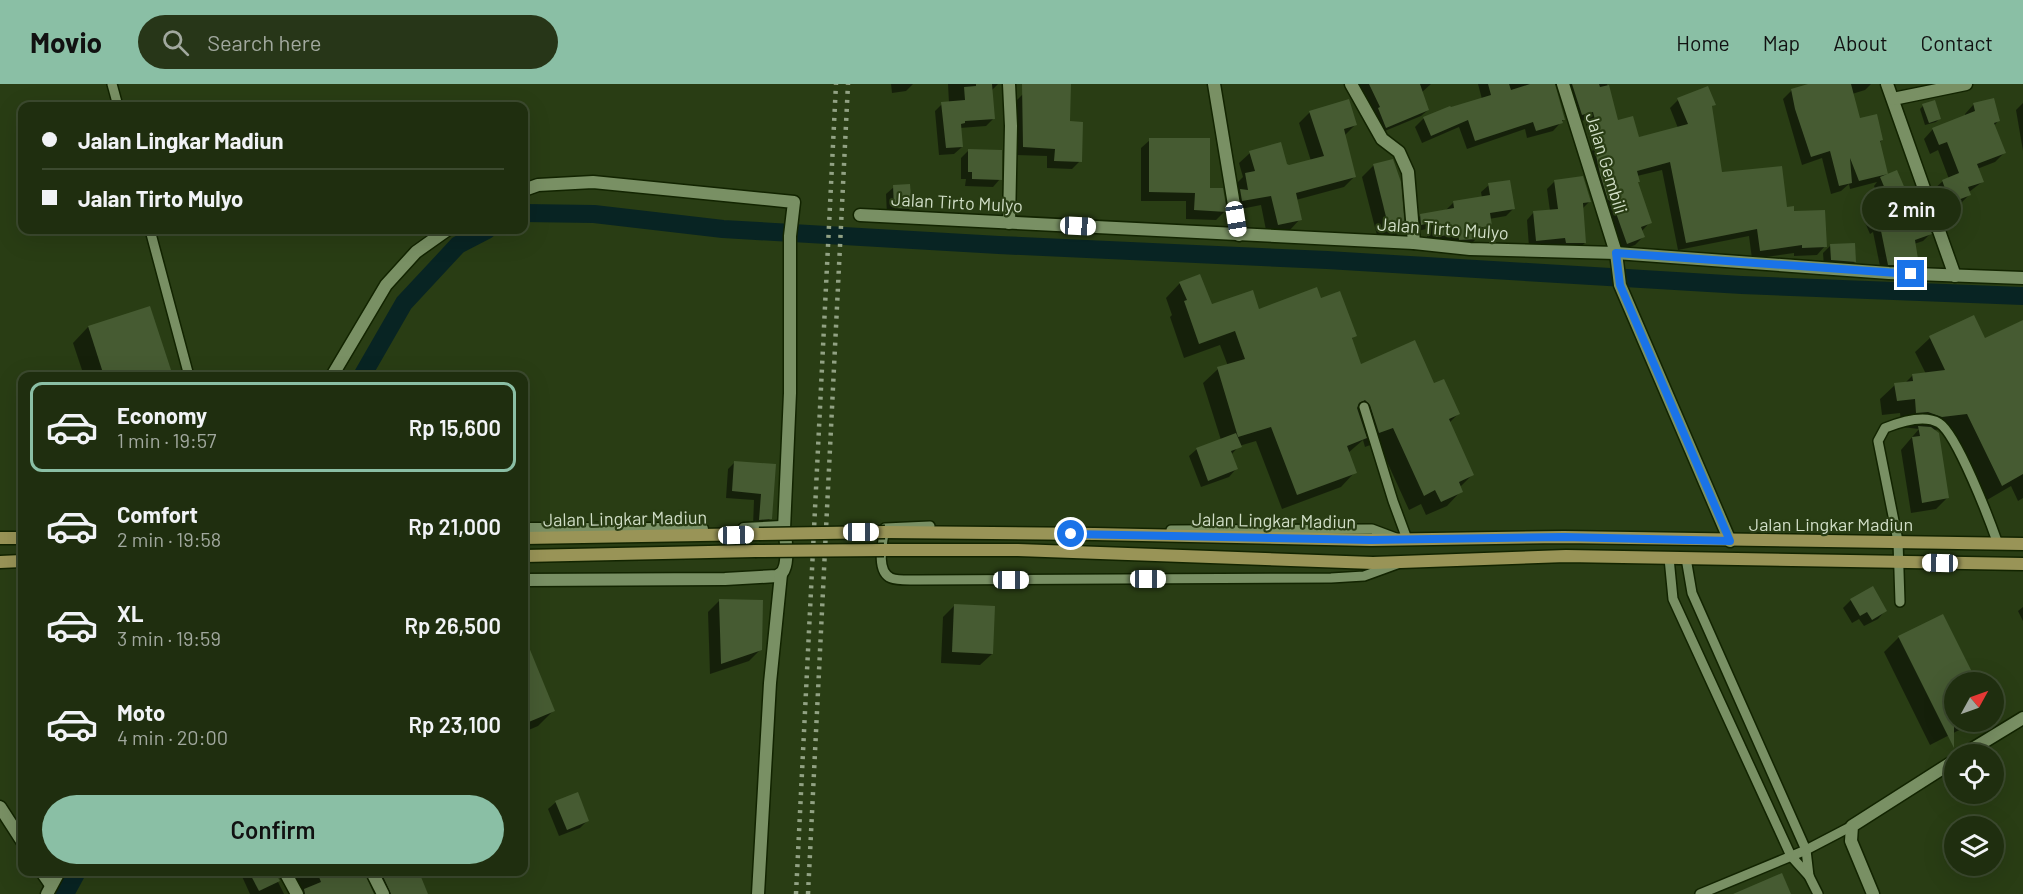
<!DOCTYPE html>
<meta charset="utf-8">
<style>
:root{--surface:#1f2e0f;--page:#273618;--text:#f1f3f6;--muted:#a1a89e;--line:#3c4a2f;--accent:#8abfa5}
body{margin:0;font-family:Barlow,sans-serif;background:var(--page);color:var(--text);height:100vh;display:flex;flex-direction:column;font-size:22px;white-space:nowrap}
*{box-sizing:border-box;margin:0}
p{font-size:20px;color:var(--muted)}
.icon{flex:none;width:33px;height:33px;fill:none;stroke:currentColor;stroke-width:2;stroke-linecap:round;stroke-linejoin:round}
.map{position:relative;flex:1;overflow:hidden}
.details{position:absolute;left:18px;top:288px;width:510px;height:504px;display:flex;flex-direction:column;background:var(--surface);border-radius:12px;box-shadow:0 6px 24px #0002,0 0 0 2px var(--line)}
.details>*{flex:none}
.hud{position:absolute;left:18px;top:18px;width:510px;height:132px;border-radius:12px;box-shadow:0 6px 24px #0002,0 0 0 2px var(--line);display:grid;align-content:center;height:132px;padding:0 24px;background:var(--surface)}
.needle{width:39px;rotate:50deg}
.controls{position:absolute;left:1944px;top:588px;display:grid;gap:12px}
.controls a{display:grid;place-items:center;width:60px;height:60px;border-radius:50%;background:var(--surface);box-shadow:0 6px 24px #0002,0 0 0 2px var(--line);font-size:30px}
.end{position:absolute;width:27px;height:27px;margin:-14px;border:8px solid #1a73e8;background:#fff;box-shadow:0 0 0 3px #fff}
.from{border-radius:50%}
.bubble{position:absolute;height:42px;border-radius:21px;background:var(--surface);box-shadow:0 6px 24px #0002,0 0 0 2px var(--line);font-size:20px;font-weight:600;line-height:42px;text-align:center}
.car{position:absolute;width:18px;height:36px;margin:-18px -9px;border-radius:8px;box-shadow:0 0 4px 2px #0007;background:linear-gradient(#fff 24%,#345 0 40%,#fff 0 76%,#345 0 86%,#fff 0)}
.hud b{display:flex;align-items:center;gap:21px;height:57px;font-size:22px}
.hud b+b{border-top:2px solid var(--line)}
.hud i{width:15px;height:15px;background:var(--text)}
ul{padding:10px 0 0;list-style:none}
li{display:flex;align-items:center;gap:18px;height:90px;margin:0 12px 9px;padding:0 12px;border:3px solid transparent;border-radius:12px}
li div{flex:1}
li b{display:block;font-size:22px}
li em{font-style:normal;font-weight:600}
li.on{border-color:var(--accent)}
li>.icon{width:54px;height:54px;stroke-width:1.5}
.primary-button{display:flex;gap:12px;margin-top:auto;padding:12px 24px}
.primary-button a{flex:1;height:69px;border-radius:36px;background:var(--accent);color:#111;font-size:24px;font-weight:600;line-height:69px;text-align:center}
header{display:flex;align-items:center;gap:36px;box-sizing:border-box;height:84px;padding:0 30px;background:var(--accent);color:#111}
header strong{font-size:28px}
nav{display:flex;gap:33px;margin-inline-start:auto;font-size:21px}
.search{width:420px;height:54px;background:var(--page);display:flex;align-items:center;gap:15px;box-sizing:border-box;padding:0 21px;border-radius:33px;color:var(--muted);font-size:22px}
.map>svg:first-child{display:block}
.shadow{fill:#0007}
.lines{fill:none;stroke-linecap:round;stroke-linejoin:round}
.canal{stroke:#082423;stroke-width:18}
.building{fill:#465b32}
.lane-casing{stroke:#122400;stroke-width:12}
.street-casing{stroke:#122400;stroke-width:15}
.secondary-casing{stroke:#122400;stroke-width:15}
.lane{stroke:#799064;stroke-width:9}
.street{stroke:#799064;stroke-width:12}
.secondary{stroke:#999457;stroke-width:12}
.rail{stroke:#92a284;stroke-width:4.5;stroke-dasharray:3 6;stroke-linecap:butt}
.secondary-bridge-casing{stroke:#122400;stroke-width:15;stroke-linecap:butt}
.secondary-bridge{stroke:#999457;stroke-width:12}
.route{stroke:#1a73e8;stroke-width:8}
.labels{text-anchor:middle;dominant-baseline:central;stroke-width:4.5;stroke-linejoin:round;paint-order:stroke}
.street-label{font-size:18px;fill:#d1dec7;stroke:#293d14}
</style>
<header>
<strong>Movio</strong>
<div class="search"><svg class="icon" aria-label="search" viewBox="0 0 24 24"><circle cx="10" cy="10" r="6"/><path d="M15 15l6 6"/></svg>Search here</div>
<nav><a>Home</a><a>Map</a><a>About</a><a>Contact</a></nav>
</header>
<div class="map">
<svg width="2023" height="810" viewBox="0 0 2023 810">
<rect width="100%" height="100%" fill="#293d14"/>
<!-- shadow -->
<g class="shadow">
<path d="M891,0h22l-7,7 -14,2z"/>
<path d="M948,0h50l-6,6 1,29 -7,7 -26,2 2,19 -8,7 -15,1 -4,-44 7,-7 7,-1z"/>
<path d="M1039,0h30l-1,39 12,38 -8,8 -25,-1v-12l-32,-1 1,-54 8,-8z"/>
<path d="M1359,0h72l-10,9 7,17 -7,6 -41,17 -6,-19z"/>
<path d="M1478,0h129l10,38 20,16 41,-10 -8,-20 8,-8 36,4 -4,4 11,66 72,39 32,33 -8,9 -23,1v-3l-42,6 -3,-23 -71,14 -16,-80 -25,6 -1,7 14,39 -8,9 1,6 -8,8 -16,6 -32,-95 6,-6 -8,-30 -12,3 -13,-38h-6l10,34 -11,12 -26,7 -2,-9 -58,20 -8,-22 -37,16 -7,-16 8,-8 26,-11 33,-9z"/>
<path d="M1814,0h57l-6,6 -13,4 7,26 23,20 -3,3 8,30 -5,5 26,22 22,34 -7,7 -9,3 3,21 -7,7 -29,-1 -8,-39 -3,2 -6,-14 7,-8 12,-4 -9,-22 3,-4 -27,7 -1,-5 -8,7 -10,3 -9,-36 -20,7 -19,-66 9,-9z"/>
<path d="M2023,19v48l-7,-41z"/>
<path d="M1974,20l24,17 -4,5 10,27 -9,9 -18,7 5,13 -13,10v3l-9,9 -19,7 -8,-21 10,-9 6,-2 -11,-29 -8,4 -6,-15 9,-10 32,-12v-3z"/>
<path d="M1923,22l17,12 -4,4 -11,3 -5,-16z"/>
<path d="M1310,28l45,13 -11,11 11,40 -11,11 -48,13 4,19 -10,11 -23,5 -6,-30 -30,6 4,-26 8,-8 -4,-14 11,-10 39,14 22,-6 -12,-38z"/>
<path d="M1150,56l58,49 17,22 -9,9 -30,-1v-18h-45v-53z"/>
<path d="M969,66l31,29 -7,8 -28,-1 1,-7h-5v-21z"/>
<path d="M1374,81l29,64 -12,11 -12,3 -17,-66z"/>
<path d="M1555,97l35,20 -8,8 3,34 -8,7h-18l-1,-5 -29,2 -2,-27 7,-8 16,-1 -3,-22z"/>
<path d="M1489,101l25,23 -8,8 -17,3 1,6 -7,8 -8,1 1,5 -7,7h-17l-1,-6 -23,3 -2,-14 -12,3 -1,-9 8,-8 25,-5 8,-8 28,-4 -1,-6z"/>
<path d="M894,103l16,22 -7,7 -16,-1 -1,-21z"/>
<path d="M1831,161l24,17 -8,7 -23,-2 -1,-14z"/>
<path d="M1180,199l31,23 47,5 62,-11 35,35 -4,5 10,26 73,19 24,29 -9,9 23,52 -12,12 1,4 -14,15 -21,9 -5,-11 -12,6 -31,-68 -13,5 -2,-7 -15,13 7,19 -14,15 -59,22 -26,-68 -17,5 -8,9 5,14 -7,8 -28,10 -12,-31 8,-7 24,-9 -18,-57 15,-14 10,-3 -8,-21 -36,13 -14,-41 2,-2 -6,-17z"/>
<path d="M149,224l22,68h-87l-11,-33 15,-16z"/>
<path d="M2023,238v176l-5,3 -7,-15 -24,14 -35,-72 -19,2 14,68 -11,11 -25,4 -10,-63 18,-21 -17,-2 -2,-14 -18,2 -2,-16 15,-14 9,-1 9,-9 13,-1 -11,-22 15,-14 55,2z"/>
<path d="M735,378l39,3 -4,54 -7,7h-10l1,-26 -28,-2 2,-29z"/>
<path d="M720,516l41,49 -12,12 -39,13 -2,-62z"/>
<path d="M1851,516l34,11 -7,8 -14,7 -5,-7 -7,4 -9,-15z"/>
<path d="M954,522l38,48 -12,11 -39,-2 2,-46z"/>
<path d="M2023,523v14l-5,-10z"/>
<path d="M1942,532l34,66h-22v40h21l-45,23 -46,-93 15,-15z"/>
<path d="M524,553l29,74 -15,15 -14,6z"/>
<path d="M556,718l32,18 -8,8 -21,8 -11,-27z"/>
<path d="M240,788h33l11,22h-34z"/>
<path d="M293,788h71l-1,4 9,18h-69z"/>
<path d="M366,788h52l9,22h-46l-9,-19z"/>
</g>
<g class="lines">
<!-- canal -->
<g class="canal">
<path d="M524,129l70,1 129,15 276,16 328,15 415,25 281,11"/>
<path d="M362,292l42,-73 54,-58 29,-15"/>
<path d="M65,810l12,-22"/>
</g>
</g>
<!-- building -->
<g class="building">
<path d="M976,0h16l3,35 -30,2v2l-4,1 2,23 -17,1 -5,-46 24,-2 -1,-13 12,-1z"/>
<path d="M1022,0h49l-1,37 13,1 -1,40 -28,-1 1,-12 -32,-2z"/>
<path d="M1369,0h51l9,26 -43,18 -8,-20 2,-1z"/>
<path d="M1488,0h21l2,6 19,-6h25l10,36h-3l1,3 -27,8 -3,-9 -58,19 -7,-21 -37,16 -8,-19 27,-11 1,1 40,-12z"/>
<path d="M1572,0h27l1,3 9,-2 9,35 15,-4 6,21 49,-13 -11,-26 31,-12 8,19 -4,1 10,66 60,-6 5,41 7,-1v5l31,-1 2,37 -25,1v-3l-42,6 -3,-22 -71,14 -16,-81 -33,9 3,11h-2l14,41 -11,4 4,10 -18,7 -16,-45 -3,1 -8,-26 -6,-28 7,-2 -8,-32 -11,3z"/>
<path d="M1808,0h43l9,34 17,-4 6,26 -3,1 8,33 -29,7 -9,-23 2,25 -13,3 -9,-35 -19,6 -16,-48 -4,-20z"/>
<path d="M1994,14l6,23 -6,2 12,30 -29,11 7,18 -16,5 3,8 -21,8 -8,-23 17,-7 -12,-31 -8,3 -7,-17 43,-17 -2,-8z"/>
<path d="M1349,15l8,26 -13,4 12,48 -60,16 6,27 -24,5 -7,-29 -29,5 -2,-12 8,1 -3,-17 10,-2 -6,-20 32,-9 6,22 2,1 35,-9 -15,-45z"/>
<path d="M1935,16l6,19 -12,4 -7,-19z"/>
<path d="M1149,54h61v50h13l4,24 -33,-2 1,-17 -46,-1z"/>
<path d="M968,65l34,1v30l-30,-1v-7h-4z"/>
<path d="M1393,75l8,23 4,47 -15,4 -17,-69z"/>
<path d="M1897,86l12,28 9,-3 14,39 -17,6 4,25h-31l-8,-39 -3,1 -6,-16 20,-8 -11,-26z"/>
<path d="M1583,92l8,26 -8,1 3,40h-20l-1,-5 -29,3 -3,-30 25,-2 -4,-29z"/>
<path d="M1510,96l5,29 -25,4 2,13 -16,2 2,11 -19,1 -1,-7 -22,4 -3,-15 -12,3 -1,-11 34,-6 -1,-7 37,-6 -2,-12z"/>
<path d="M910,100l2,25 -18,-1 -1,-23z"/>
<path d="M1855,159l1,19 -25,-2 -1,-16z"/>
<path d="M1200,190l12,30 41,-14 6,19 58,-22 4,11 19,-7 17,45 -5,2 9,26 54,-24 19,43 10,-4 16,35 -11,5 25,56 -15,7 4,10 -22,10 -6,-12 -11,6 -31,-68 -14,5 -9,-28 -5,-5 -6,3 -2,5 10,30 -20,8 10,27 -60,22 -26,-68 -33,10 -21,-70 28,-8 -10,-28 -36,13 -15,-43 3,-1 -8,-18z"/>
<path d="M150,222l23,70h-69l-16,-50z"/>
<path d="M1974,231l11,23 38,-18v154l-21,12 -35,-72 -25,3 -14,-5 -12,1 -1,-14 -18,2 -3,-18 19,-2 -1,-7 33,-4 -16,-34z"/>
<path d="M1918,342l13,1 8,6 10,65 -27,5 -10,-66 8,-1z"/>
<path d="M1236,349l6,14 -11,4 7,18 -30,12 -12,-33z"/>
<path d="M734,377l42,3 -4,55 -13,1 2,-26 -29,-3z"/>
<path d="M1873,502l14,25 -15,9 -5,-8 -7,4 -10,-17z"/>
<path d="M719,515l44,1 -1,50 -41,14z"/>
<path d="M954,520l41,2 -2,48 -41,-2z"/>
<path d="M1943,530l34,68h-23v66l-56,-112z"/>
<path d="M524,551l31,76 -31,13z"/>
<path d="M578,708l11,29 -22,9 -12,-29z"/>
<path d="M249,788h26l5,9 -21,10z"/>
<path d="M317,788h47l10,22h-69l-1,-5 17,-7z"/>
<path d="M381,788h38l9,22h-37z"/>
<path d="M1782,789l9,21h-58z"/>
</g>
<g class="lines">
<defs>
<g id="lane">
<path d="M112,0l6,22"/>
<path d="M150,146l39,146"/>
<path d="M1364,323l29,94 14,38"/>
<path d="M930,442l-45,2c-2,13 -10,43 6,50 7,3 20,2 28,2l412,-2 33,-2 33,-12"/>
<path d="M1171,446l201,-1 24,9"/>
<path d="M1669,474l4,41 118,257 18,20 9,18"/>
<path d="M1686,474l6,35 114,257 3,26"/>
<path d="M1900,518l-2,-61 -20,-100 7,-13c15,-6 39,-14 54,-5 18,11 51,98 59,121"/>
<path d="M1700,810l106,-44 46,-24"/>
</g>
<g id="street">
<path d="M1214,0l25,151"/>
<path d="M1351,0l31,55 17,13 9,20 6,71"/>
<path d="M1563,0l53,169 4,32 110,256"/>
<path d="M1887,0l68,192"/>
<path d="M1893,15l73,-15"/>
<path d="M524,106l14,-5 55,-3 201,20 -4,34v157l-6,136"/>
<path d="M860,131l554,28 56,6 146,4 273,20 134,5"/>
<path d="M1009,139l2,-97 -2,-42"/>
<path d="M332,292l54,-91 30,-33 31,-22"/>
<path d="M524,445h178"/>
<path d="M524,496l201,-1 52,-3c3,-2 6,-3 7,-7 4,-8 2,-31 0,-40l-3,-2 -37,2"/>
<path d="M1964,670l59,-36"/>
<path d="M0,723l22,34"/>
<path d="M42,788l9,13"/>
<path d="M285,788l12,22"/>
<path d="M372,788l11,22"/>
<path d="M47,810l12,-22"/>
<path d="M758,810l12,-211 11,-109"/>
<path d="M1873,810l-22,-53 1,-15 102,-65"/>
</g>
<g id="secondary">
<path d="M885,448l210,2 276,6 193,-3 459,7"/>
<path d="M0,454h22"/>
<path d="M524,454l235,-4"/>
<path d="M884,466h134l355,13 193,-7 457,8"/>
<path d="M524,472l231,-5"/>
<path d="M0,478l22,-1"/>
</g>
</defs>
<!-- lane casing -->
<use href="#lane" class="lane-casing"/>
<!-- street casing -->
<use href="#street" class="street-casing"/>
<!-- secondary casing -->
<use href="#secondary" class="secondary-casing"/>
<!-- lane -->
<use href="#lane" class="lane"/>
<!-- street -->
<use href="#street" class="street"/>
<!-- secondary -->
<use href="#secondary" class="secondary"/>
<!-- rail -->
<g class="rail">
<path d="M796,810l40,-810"/>
<path d="M808,810l40,-810"/>
</g>
<defs>
<g id="secondary-bridge">
<path d="M759,450l126,-2"/>
<path d="M755,467l129,-1"/>
</g>
</defs>
<!-- secondary-bridge casing -->
<use href="#secondary-bridge" class="secondary-bridge-casing"/>
<!-- secondary-bridge -->
<use href="#secondary-bridge" class="secondary-bridge"/>
</g>
<g class="lines">
<!-- route -->
<path class="route" d="M1071,450l300,6 193,-3 166,4 -110,-256 -4,-32 295,21"/>
</g>
<g class="labels">
<!-- street labels -->
<g class="street-label">
<text transform="translate(1607 79) rotate(73)">Jalan Gembili</text>
<text transform="translate(957 118) rotate(3)">Jalan Tirto Mulyo</text>
<text transform="translate(1443 144) rotate(4)">Jalan Tirto Mulyo</text>
<text transform="translate(625 434) rotate(-1)">Jalan Lingkar Madiun</text>
<text transform="translate(1274 436) rotate(1)">Jalan Lingkar Madiun</text>
<text x="1831" y="440">Jalan Lingkar Madiun</text>
</g>
</g>
</svg>
<div class="controls">
<a><svg class="needle" viewBox="-14 -14 28 28"><path d="M0-13l5 13h-10z" fill="#e53935"/><path d="M0 13l5-13h-10z" fill="#a1a89e"/></svg></a>
<a><svg class="icon" aria-label="locate" viewBox="0 0 24 24"><circle cx="12" cy="12" r="6"/><path d="M12 2v4M12 18v4M2 12h4M18 12h4"/></svg></a>
<a><svg class="icon" aria-label="layers" viewBox="0 0 24 24"><path d="M12 4l9 5-9 5-9-5zM3 14l9 5 9-5"/></svg></a>
</div>
<i class="end from" style="left:1071px;top:450px"></i>
<i class="end" style="left:1911px;top:190px"></i>
<div class="bubble" style="left:1862px;top:104px;width:99px">2 min</div>
<i class="car" style="left:1236px;top:135px;rotate:171deg"></i>
<i class="car" style="left:1078px;top:142px;rotate:93deg"></i>
<i class="car" style="left:861px;top:448px;rotate:90deg"></i>
<i class="car" style="left:736px;top:451px;rotate:89deg"></i>
<i class="car" style="left:1940px;top:479px;rotate:271deg"></i>
<i class="car" style="left:1148px;top:495px;rotate:90deg"></i>
<i class="car" style="left:1011px;top:496px;rotate:90deg"></i>
<div class="hud">
<b><i class="from"></i>Jalan Lingkar Madiun</b>
<b><i></i>Jalan Tirto Mulyo</b>
</div>
<section class="details">
<ul>
<li class="on"><svg class="icon" aria-label="car" viewBox="0 0 24 24"><path d="M5 17H2v-5l4-1 3-4h7l3 4 3 1v5h-3M9 17h6M6 11h13"/><circle cx="7" cy="17" r="2"/><circle cx="17" cy="17" r="2"/></svg><div><b>Economy</b><p>1 min · 19:57</p></div><em>Rp 15,600</em></li>
<li><svg class="icon" aria-label="car" viewBox="0 0 24 24"><path d="M5 17H2v-5l4-1 3-4h7l3 4 3 1v5h-3M9 17h6M6 11h13"/><circle cx="7" cy="17" r="2"/><circle cx="17" cy="17" r="2"/></svg><div><b>Comfort</b><p>2 min · 19:58</p></div><em>Rp 21,000</em></li>
<li><svg class="icon" aria-label="car" viewBox="0 0 24 24"><path d="M5 17H2v-5l4-1 3-4h7l3 4 3 1v5h-3M9 17h6M6 11h13"/><circle cx="7" cy="17" r="2"/><circle cx="17" cy="17" r="2"/></svg><div><b>XL</b><p>3 min · 19:59</p></div><em>Rp 26,500</em></li>
<li><svg class="icon" aria-label="car" viewBox="0 0 24 24"><path d="M5 17H2v-5l4-1 3-4h7l3 4 3 1v5h-3M9 17h6M6 11h13"/><circle cx="7" cy="17" r="2"/><circle cx="17" cy="17" r="2"/></svg><div><b>Moto</b><p>4 min · 20:00</p></div><em>Rp 23,100</em></li>
</ul>
<div class="primary-button"><a>Confirm</a></div>
</section>
</div>
